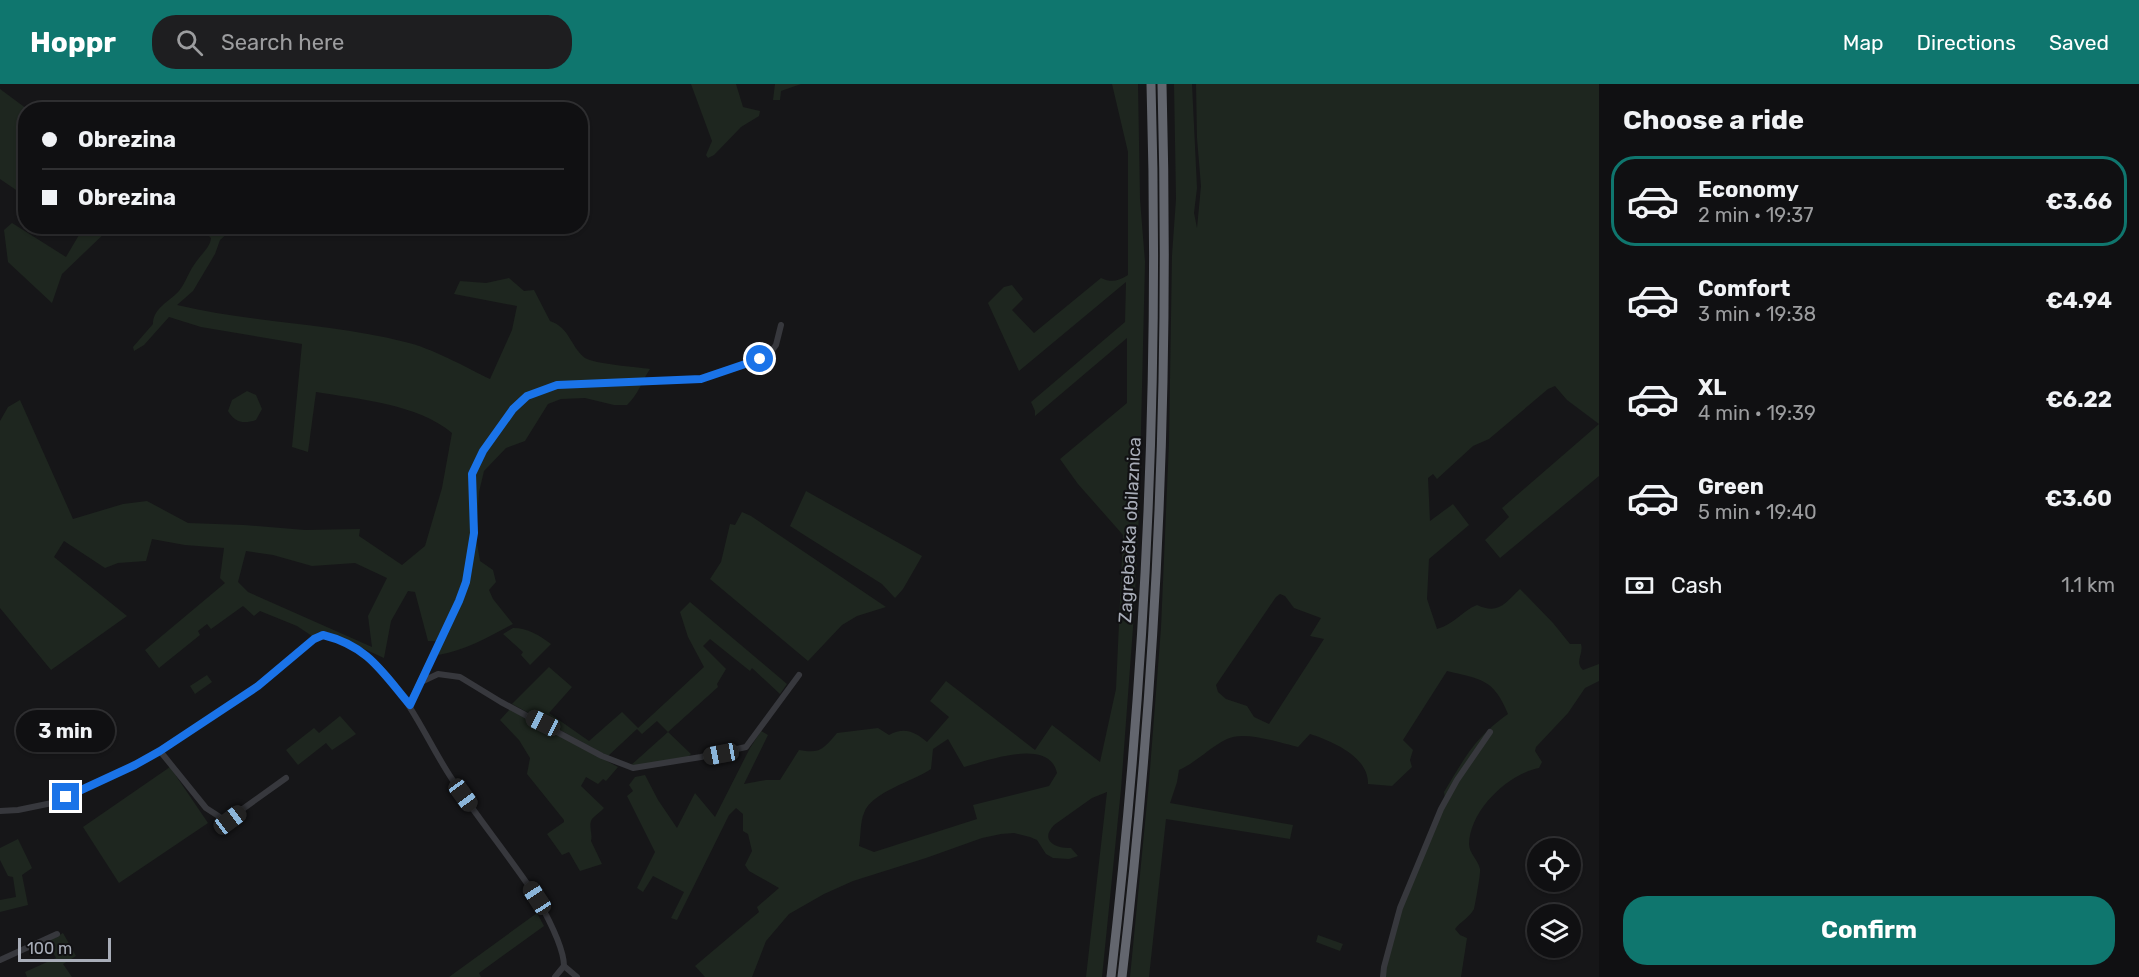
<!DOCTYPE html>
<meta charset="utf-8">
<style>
:root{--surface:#101012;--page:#1e1e20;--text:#f1f3f6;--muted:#9c9d9f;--line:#303032;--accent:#0f766e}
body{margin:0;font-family:Rubik,sans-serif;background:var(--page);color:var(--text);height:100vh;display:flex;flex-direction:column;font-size:22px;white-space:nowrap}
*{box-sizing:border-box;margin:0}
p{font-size:20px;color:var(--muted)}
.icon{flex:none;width:33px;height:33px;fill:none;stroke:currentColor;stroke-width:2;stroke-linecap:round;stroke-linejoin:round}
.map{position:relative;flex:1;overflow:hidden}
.details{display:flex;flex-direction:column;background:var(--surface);width:540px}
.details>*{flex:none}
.top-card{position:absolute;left:18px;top:18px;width:570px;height:132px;border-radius:24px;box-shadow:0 2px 4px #0004,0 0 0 2px var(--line);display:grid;align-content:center;height:132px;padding:0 24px;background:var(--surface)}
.tools{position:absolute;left:1527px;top:754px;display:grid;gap:12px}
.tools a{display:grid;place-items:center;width:54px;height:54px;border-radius:50%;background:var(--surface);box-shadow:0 2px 4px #0004,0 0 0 2px var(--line);font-size:30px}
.scale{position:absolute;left:18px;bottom:15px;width:93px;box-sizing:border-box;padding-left:6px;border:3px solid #a8adb8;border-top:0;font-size:16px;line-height:21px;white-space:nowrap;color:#a8adb8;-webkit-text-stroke:4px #111113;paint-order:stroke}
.end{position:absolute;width:27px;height:27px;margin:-14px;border:8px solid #1a73e8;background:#fff;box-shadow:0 0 0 3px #fff}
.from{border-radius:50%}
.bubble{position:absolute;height:42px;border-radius:21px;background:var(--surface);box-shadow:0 2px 4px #0004,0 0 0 2px var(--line);font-size:20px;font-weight:700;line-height:42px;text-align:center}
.car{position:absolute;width:18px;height:36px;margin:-18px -9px;border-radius:8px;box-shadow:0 0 4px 2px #0007;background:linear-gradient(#222 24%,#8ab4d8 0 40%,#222 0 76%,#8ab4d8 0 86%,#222 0)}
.top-card b{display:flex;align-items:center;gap:21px;height:57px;font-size:22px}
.top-card b+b{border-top:2px solid var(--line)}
.top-card i{width:15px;height:15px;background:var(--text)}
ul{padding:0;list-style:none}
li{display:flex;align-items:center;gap:18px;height:90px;margin:0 12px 9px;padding:0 12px;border:3px solid transparent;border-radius:24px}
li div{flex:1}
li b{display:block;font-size:22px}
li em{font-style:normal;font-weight:700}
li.selected{border-color:var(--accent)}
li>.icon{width:54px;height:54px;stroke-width:1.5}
h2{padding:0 24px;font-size:27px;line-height:72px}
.pay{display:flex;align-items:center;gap:15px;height:66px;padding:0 24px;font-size:22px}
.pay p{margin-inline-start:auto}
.primary-button{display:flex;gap:12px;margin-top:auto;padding:12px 24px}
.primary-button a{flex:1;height:69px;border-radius:24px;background:var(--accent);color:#fff;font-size:24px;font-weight:700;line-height:69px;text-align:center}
header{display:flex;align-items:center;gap:36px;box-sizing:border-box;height:84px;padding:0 30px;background:var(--accent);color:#fff}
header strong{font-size:28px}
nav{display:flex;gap:33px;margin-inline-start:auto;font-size:21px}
.search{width:420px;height:54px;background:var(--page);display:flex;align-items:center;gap:15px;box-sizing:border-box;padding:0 21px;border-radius:24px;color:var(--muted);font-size:22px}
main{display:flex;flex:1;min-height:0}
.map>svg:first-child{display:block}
.green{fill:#1e261f;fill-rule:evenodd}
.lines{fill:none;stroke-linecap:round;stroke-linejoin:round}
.minor{stroke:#37383d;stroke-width:6}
.highway{stroke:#63666e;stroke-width:9}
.route{stroke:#1a73e8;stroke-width:8}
.labels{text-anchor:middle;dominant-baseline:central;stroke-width:4.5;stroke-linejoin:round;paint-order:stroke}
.street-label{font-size:18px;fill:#a8adb8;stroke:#111113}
</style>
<header>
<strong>Hoppr</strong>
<div class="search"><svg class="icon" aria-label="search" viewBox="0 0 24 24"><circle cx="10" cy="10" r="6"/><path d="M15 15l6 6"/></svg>Search here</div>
<nav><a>Map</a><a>Directions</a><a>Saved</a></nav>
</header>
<main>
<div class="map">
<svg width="1599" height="893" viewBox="0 0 1599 893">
<rect width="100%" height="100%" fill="#161618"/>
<!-- green -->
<g class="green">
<path d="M691,0h45l7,23 17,4 -1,5 -18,11 -27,28 -6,3 -2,-3 6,-14z"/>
<path d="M775,0h26l-20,7 -1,9h-7z"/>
<path d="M1112,0h26l2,115 5,63 -6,251 -5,101 -13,175 -19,188h-16l21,-185 -15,6 -38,27c-15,16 2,24 17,23l7,8 -9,3 -16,-1 -7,-4 -9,-14 -7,-3 -16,-4 -13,1 -19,4 -56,20 -73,23 -29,13 -35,20 -23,27 -14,36h-47l-10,-11 64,-54 -2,-5 22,-19 -30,-17 -4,-6 7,-14 -4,-17 -5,-3v-17l-7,-6 -7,7 -52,105 -6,-2 13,-26 -31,-16 -10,16 -6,-4 18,-36 -28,-56 6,-5 -4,-6 6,-8 10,-2 13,25 19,28 18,-35 20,24 35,-69 11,-17 7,4 -24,49 22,-4h14l19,-30c22,4 24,-1 38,-17l41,-5 11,7c15,-8 25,-4 38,7l22,-25 -19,-16 16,-20 89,69 17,-25 48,37 16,-73 7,-154 -45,-51 -18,-25 67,-56v-65l-92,78v-5l-4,-9 94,-80 1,-40 -107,89 -31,-68 16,-16 8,-2 11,14 -11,11 22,23 67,-55c11,5 17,3 27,-3v-123zM948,655l16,28c23,-6 85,-30 93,6l-8,13 -76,19 4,14 -103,33 -15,-6c2,-11 1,-24 5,-33 7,-21 50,-32 67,-44l2,-20z"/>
<path d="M1174,0h18l5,104 -3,25 3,15 4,-42 -4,-48 -1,-54h403v392l-99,82 -15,-18 24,-23 -7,-9 97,-84 -32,-24 -12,-14 -7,3 -59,50 -16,7 -36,33 -4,-5 -5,4 2,43 23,-17 16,21 -40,34 -2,40 10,30c18,-5 26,-19 40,-24 22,10 28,-2 43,-16l33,34 17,21h11c3,10 -7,18 2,26l16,-6v17l-14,7 -17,25 -32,34 -1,4 7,11 -3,6c-31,6 -69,42 -70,76 0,9 9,16 11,25 1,3 -5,36 -6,40 -4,8 -14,13 -19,20l5,6 7,3 -6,39h-76c9,-61 37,-120 60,-178l-1,-7c21,-34 30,-54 64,-78 -14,-35 -27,-35 -61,-43l-44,69 10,10 -3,10 2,7 -20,19 -24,-2c1,-27 -36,-43 -58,-50l-12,13c-18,-4 -54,-17 -71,-8 -17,8 -30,23 -48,31l-2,12 -7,21 123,22 -3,14 -124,-20 -17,158h-19l19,-195 12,-154 8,-186 3,-187 4,-56zM1280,510l5,2 9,12 27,10 -11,18 14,3 -55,85 -15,-7 -7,-11 -21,-7 -8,-7 -2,-7 60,-88z"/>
<path d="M0,5l27,20 -2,87 -25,-17z"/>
<path d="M12,139l54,34 13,-22 -1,-4 -7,-4h40l-49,47 -10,29 -44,-41 -4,-32z"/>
<path d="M200,143h41l-12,5 -9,8 -5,14 -22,37 -16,14c75,18 153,18 228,37 27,6 60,25 85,37l22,-49 5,-24 -63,-12 6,-13 26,2 23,-5 15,13 10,-1 16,31c20,7 20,25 35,37 9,6 52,9 65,11 -8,12 -12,26 -23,36h-13l-29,-7 -24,1 -13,5 -23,37 -19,7 -22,23 -5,21 -3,45 4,24 13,9 3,12 -7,8 4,9 20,25c-23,12 -48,27 -75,31l3,-14h-13l-13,-49 -7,-1 -17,30 -7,37 -57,-26h-8l-7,4 -15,-10 -37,-15 -6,5 -11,-10 -32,23 -4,-5 -9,7 2,4 -41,33 -14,-18 80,-67 -5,-5 4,-30 -39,-3 -33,-6 -6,22 -28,2 -13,5 -41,-27 -10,16 73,59 -76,54 -51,-62v-187l8,-14 12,-7 53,119 50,-15 24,-3 41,22 56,2 61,5 55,-1 -1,7 43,29 23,-19 17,-58 10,-55c-34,-29 -94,-34 -136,-41l-8,60 -16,-5 10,-103 -101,-17 -32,-10 -25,28 -10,6 -1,-4 20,-23c0,-16 16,-22 26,-33 7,-9 10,-20 17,-29 5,-8 14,-14 15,-24zM246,467l27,4 39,11 43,-3 32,15 -19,38 4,31 -124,-55 -10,-10z"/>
<path d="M247,307l9,4 6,14 -6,11c-12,4 -21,3 -28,-9l4,-11z"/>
<path d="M806,407l116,65 -19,33 -8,9 -13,-14 -92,-58z"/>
<path d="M742,428l9,4 135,91 -29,9 -15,9 -34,36 -98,-82 11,-17 9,-38 5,1z"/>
<path d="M690,518l97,82 -7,10 -28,-26 -2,3 -40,-32 -7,7 23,23 -9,15 1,3 -50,45 23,22 -4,4 -57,8 38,-34 -11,-11 -15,13 -5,-5 -29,27 -96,-52 37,-37 23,20 -23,26 40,28 33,-29 16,16 66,-61 -16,-30 -8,-25z"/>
<path d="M513,544c15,0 26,7 38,16l-21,21 -9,-10 2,-3 -20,-18z"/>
<path d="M207,591l5,7 -17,12 -5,-8z"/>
<path d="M510,625l108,58 -12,14 -3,-2 -5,5 -12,-7 -5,9 23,22c-3,4 -9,7 -12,11 -4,6 1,15 -1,22l11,23 -22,7 -11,-19 -7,3 -15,-21 17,-12v-2l-37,-46 3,-16 -11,-18 -19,-20z"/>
<path d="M340,632l16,18 -24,16 -6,-7 -28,22 -12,-15 28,-22 5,5z"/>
<path d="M170,683l38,56 -89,60 -36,-56z"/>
<path d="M18,755l14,29 -10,7 6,30 -28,7v-12l16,-3 -3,-20 -5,-1 -8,-16v-12z"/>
<path d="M537,829l7,13 -65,47 2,4h-32z"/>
<path d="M63,849l13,23 -13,8 9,13h-45l-2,-5 31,-14 -9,-16z"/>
<path d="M1318,851l25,9 -3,7 -24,-9z"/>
</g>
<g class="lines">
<!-- minor -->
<g class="minor">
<path d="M421,598l17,-8 22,3 41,25 101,54 31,12 68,-11 45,-10 53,-72"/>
<path d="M409,621l50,-104 7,-19 8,-49 -2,-59 11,-23 30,-42 14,-13 30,-11 144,-6 67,-23 8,-11 5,-20"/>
<path d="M160,667l46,57 20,13 60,-43"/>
<path d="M0,727l18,-1 34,-7 95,-44 111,-73 56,-47c10,-6 19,-2 29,3 57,26 77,89 109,137 27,41 58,78 85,119 9,16 27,50 27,68l13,11"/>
<path d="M0,876l57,-26"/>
<path d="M555,893l9,-11"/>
<path d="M1383,893l1,-10 16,-59 41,-99 16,-29 33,-48"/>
</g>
<!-- highway -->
<g class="highway">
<path d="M1111,893c34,-296 49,-595 40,-893"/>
<path d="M1122,893c35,-297 48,-595 40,-893"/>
</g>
</g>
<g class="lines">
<!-- route -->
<path class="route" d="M66,713l69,-32 25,-14 98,-65 56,-47 9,-4c45,11 59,37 87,70l49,-104 7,-19 8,-49 -2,-59 11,-23 30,-42 14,-13 30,-11 144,-6 59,-20"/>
</g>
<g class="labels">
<!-- street labels -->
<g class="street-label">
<text transform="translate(1130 446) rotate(-87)">Zagrebačka obilaznica</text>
</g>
</g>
</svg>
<div class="tools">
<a><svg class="icon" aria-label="locate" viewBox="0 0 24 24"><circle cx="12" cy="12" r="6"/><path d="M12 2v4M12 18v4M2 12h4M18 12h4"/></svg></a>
<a><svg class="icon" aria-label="layers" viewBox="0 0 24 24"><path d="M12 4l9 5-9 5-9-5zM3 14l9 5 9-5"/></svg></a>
</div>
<div class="scale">100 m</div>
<i class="end from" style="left:760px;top:275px"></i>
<i class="end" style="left:66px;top:713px"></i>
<div class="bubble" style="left:16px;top:626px;width:99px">3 min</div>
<i class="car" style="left:543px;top:639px;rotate:296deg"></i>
<i class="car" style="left:721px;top:670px;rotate:259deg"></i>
<i class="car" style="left:463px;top:711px;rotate:144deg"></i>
<i class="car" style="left:230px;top:736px;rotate:53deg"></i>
<i class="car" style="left:537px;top:814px;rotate:327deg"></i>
<div class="top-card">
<b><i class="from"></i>Obrezina</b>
<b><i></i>Obrezina</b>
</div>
</div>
<section class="details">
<h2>Choose a ride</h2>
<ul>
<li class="selected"><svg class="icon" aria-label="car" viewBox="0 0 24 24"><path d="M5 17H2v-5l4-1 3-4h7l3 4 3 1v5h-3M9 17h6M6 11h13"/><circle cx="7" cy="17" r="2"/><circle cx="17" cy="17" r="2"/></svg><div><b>Economy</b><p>2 min · 19:37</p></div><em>€3.66</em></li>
<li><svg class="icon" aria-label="car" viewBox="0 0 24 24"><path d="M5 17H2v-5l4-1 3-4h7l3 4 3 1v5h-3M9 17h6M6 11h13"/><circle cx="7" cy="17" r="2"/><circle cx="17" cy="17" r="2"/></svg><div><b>Comfort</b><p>3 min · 19:38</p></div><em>€4.94</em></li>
<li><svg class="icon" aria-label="car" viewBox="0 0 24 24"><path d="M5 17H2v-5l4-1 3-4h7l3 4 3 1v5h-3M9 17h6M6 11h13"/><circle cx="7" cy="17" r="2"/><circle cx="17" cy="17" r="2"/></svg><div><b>XL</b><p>4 min · 19:39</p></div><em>€6.22</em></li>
<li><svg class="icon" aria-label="car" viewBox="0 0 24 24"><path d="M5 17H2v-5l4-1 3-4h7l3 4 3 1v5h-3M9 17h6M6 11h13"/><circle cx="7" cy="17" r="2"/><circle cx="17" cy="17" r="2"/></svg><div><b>Green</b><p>5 min · 19:40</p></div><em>€3.60</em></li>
</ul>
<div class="pay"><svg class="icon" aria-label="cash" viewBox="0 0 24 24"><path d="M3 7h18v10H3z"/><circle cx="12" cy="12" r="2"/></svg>Cash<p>1.1 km</p></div>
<div class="primary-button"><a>Confirm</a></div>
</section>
</main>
